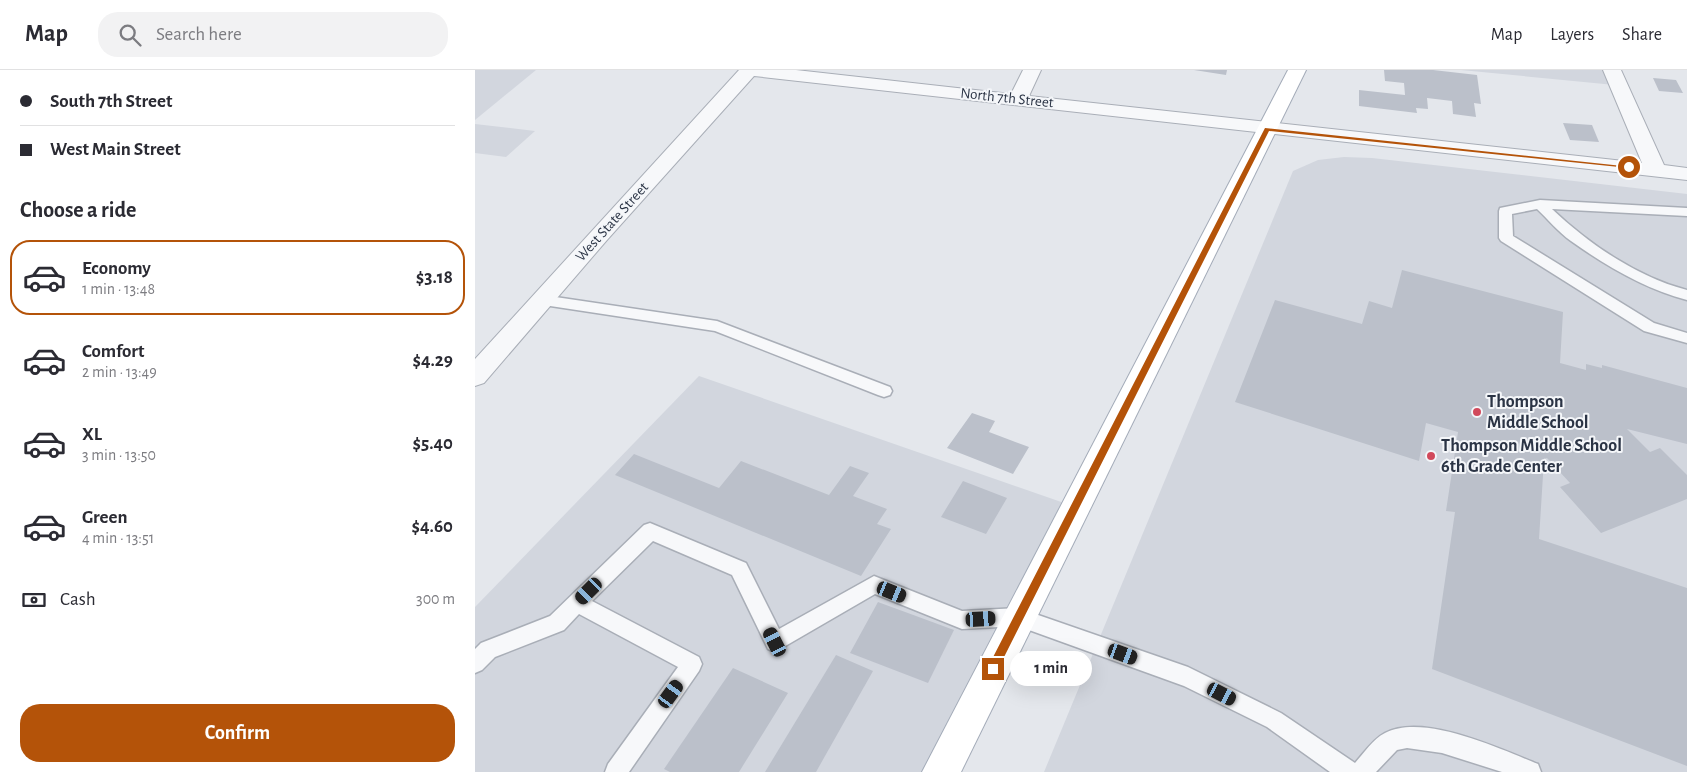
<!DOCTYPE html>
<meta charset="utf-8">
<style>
:root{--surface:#fff;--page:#f2f2f3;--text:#2b2b33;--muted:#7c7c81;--line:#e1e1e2;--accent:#b45309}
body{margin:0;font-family:"Alegreya Sans",sans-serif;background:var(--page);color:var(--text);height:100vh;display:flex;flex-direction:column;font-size:19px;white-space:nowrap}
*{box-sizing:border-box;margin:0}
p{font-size:16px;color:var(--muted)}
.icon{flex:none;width:28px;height:28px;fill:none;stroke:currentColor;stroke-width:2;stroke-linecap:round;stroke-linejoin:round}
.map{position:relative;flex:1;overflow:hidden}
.sheet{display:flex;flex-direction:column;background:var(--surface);width:475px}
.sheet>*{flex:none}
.hud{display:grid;align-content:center;height:110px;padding:0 20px;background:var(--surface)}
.end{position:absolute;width:22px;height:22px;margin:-11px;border:6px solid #b45309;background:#fff;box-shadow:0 0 0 2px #fff}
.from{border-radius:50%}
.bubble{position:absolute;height:35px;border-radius:18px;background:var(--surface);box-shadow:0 5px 20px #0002;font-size:16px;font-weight:600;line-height:35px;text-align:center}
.car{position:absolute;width:15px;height:30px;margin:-15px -8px;border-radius:6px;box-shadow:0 0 4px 1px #0007;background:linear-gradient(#222 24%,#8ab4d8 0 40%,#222 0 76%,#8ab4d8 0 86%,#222 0)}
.hud b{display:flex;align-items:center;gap:18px;height:48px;font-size:19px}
.hud b+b{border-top:1px solid var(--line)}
.hud i{width:12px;height:12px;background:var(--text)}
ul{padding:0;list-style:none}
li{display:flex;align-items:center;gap:15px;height:75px;margin:0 10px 8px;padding:0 10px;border:2px solid transparent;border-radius:20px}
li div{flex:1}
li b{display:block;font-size:19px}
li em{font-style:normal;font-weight:600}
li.on{border-color:var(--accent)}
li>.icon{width:45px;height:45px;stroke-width:1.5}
h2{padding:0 20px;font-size:22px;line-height:60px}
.pay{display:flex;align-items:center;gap:12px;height:55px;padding:0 20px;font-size:19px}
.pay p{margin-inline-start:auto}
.primary-button{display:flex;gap:10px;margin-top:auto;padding:10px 20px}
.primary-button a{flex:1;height:58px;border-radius:20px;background:var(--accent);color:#fff;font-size:20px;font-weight:600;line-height:58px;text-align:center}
header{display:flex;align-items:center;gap:30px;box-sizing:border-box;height:70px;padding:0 25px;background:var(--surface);border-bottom:1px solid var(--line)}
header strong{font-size:24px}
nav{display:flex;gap:28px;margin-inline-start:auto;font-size:18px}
.search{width:350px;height:45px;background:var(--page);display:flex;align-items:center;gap:12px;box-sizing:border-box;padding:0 18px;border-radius:20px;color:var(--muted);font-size:19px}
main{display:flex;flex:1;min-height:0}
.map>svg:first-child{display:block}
.built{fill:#d2d6de}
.building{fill:#bbc0ca}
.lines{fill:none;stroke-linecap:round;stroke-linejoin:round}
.lane-casing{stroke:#a9aeb7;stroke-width:3}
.street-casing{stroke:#a9aeb7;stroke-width:2}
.primary-casing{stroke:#a3abb8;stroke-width:2}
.lane{fill:#f7f8fa;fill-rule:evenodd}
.street{fill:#f7f8fa;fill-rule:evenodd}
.primary{fill:#fff;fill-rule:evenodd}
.route{fill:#b45309}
.poi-dot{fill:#d1495b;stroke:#f4f6f9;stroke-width:2}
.labels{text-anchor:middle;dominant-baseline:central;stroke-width:4;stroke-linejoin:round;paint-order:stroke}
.far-street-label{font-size:15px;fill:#2b3445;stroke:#f4f6f9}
.poi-label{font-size:18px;font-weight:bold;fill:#2b3445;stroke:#f4f6f9;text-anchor:start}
</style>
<header>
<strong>Map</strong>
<div class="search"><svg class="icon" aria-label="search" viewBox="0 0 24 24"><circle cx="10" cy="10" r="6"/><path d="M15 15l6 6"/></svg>Search here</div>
<nav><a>Map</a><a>Layers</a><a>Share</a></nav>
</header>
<main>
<section class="sheet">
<div class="hud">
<b><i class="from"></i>South 7th Street</b>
<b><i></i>West Main Street</b>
</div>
<h2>Choose a ride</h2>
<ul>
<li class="on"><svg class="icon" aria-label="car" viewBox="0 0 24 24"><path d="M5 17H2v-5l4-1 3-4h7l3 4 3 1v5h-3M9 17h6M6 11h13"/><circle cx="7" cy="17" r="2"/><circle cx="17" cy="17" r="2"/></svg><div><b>Economy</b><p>1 min · 13:48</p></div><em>$3.18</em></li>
<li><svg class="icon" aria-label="car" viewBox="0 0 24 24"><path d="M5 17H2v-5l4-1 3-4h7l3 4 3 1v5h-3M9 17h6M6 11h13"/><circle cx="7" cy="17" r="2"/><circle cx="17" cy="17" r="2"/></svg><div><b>Comfort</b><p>2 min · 13:49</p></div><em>$4.29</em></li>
<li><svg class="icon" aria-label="car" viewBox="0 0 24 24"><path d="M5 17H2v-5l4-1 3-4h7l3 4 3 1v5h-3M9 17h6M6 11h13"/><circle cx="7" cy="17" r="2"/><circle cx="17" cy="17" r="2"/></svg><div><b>XL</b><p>3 min · 13:50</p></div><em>$5.40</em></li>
<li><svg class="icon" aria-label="car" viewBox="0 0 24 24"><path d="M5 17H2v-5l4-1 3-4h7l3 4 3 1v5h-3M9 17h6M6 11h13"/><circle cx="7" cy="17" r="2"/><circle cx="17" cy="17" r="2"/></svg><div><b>Green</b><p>4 min · 13:51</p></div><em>$4.60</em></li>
</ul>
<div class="pay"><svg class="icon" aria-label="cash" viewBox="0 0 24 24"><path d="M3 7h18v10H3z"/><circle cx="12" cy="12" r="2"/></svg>Cash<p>300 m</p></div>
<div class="primary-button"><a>Confirm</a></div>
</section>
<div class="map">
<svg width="1212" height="702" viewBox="0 0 1212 702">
<rect width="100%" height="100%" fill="#e4e7ec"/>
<!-- built -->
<g class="built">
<path d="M0,0h61l-61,50z"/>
<path d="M986,0h156l8,16z"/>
<path d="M0,54l60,7 -29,26 -31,-4z"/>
<path d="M869,87l28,1 315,36v578h-643l249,-601 25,-11z"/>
<path d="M224,306l368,128 -135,268h-457v-165z"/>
</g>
<!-- building -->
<g class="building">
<path d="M719,0h33l-1,5z"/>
<path d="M909,0h49l44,5 4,29 -7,-1 2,14 -23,-3 -1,-13 -25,-3 1,11 -12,-1 1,5 -58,-7v-16l46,5 -1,-12 -19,-2z"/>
<path d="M1178,8l23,2 7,13 -24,-2z"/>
<path d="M1088,53l29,2 7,17 -29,-2z"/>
<path d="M927,200l161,42 -3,51 26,7v-6l16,4v-3l85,23v56l-60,-15 23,23 10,-4 27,27v24l-86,34 -41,-46 10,-4 -23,-25 -3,1 -5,80 148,49v178l-255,-97 23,-157 -9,-1 12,-79 -32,-9 -7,38 -184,-59 40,-102 87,24 7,-23 23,7z"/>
<path d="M497,343l23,8 -6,11 40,15 -16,27 -66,-26z"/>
<path d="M159,384l85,34 22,-27 88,34 21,-29 19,7 -16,23 34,13 -10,15 14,5 -30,47 -246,-101z"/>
<path d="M488,411l44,17 -21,36 -45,-17z"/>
<path d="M403,532l76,28 -26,53 -78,-30z"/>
<path d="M361,585l37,16 -57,101h-51z"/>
<path d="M258,598l55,25 -49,79h-69l-6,-3z"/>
</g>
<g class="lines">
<defs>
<g id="lane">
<path d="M1065,130l147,8v8l-135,-7c37,35 85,68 135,81v10c-42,-11 -81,-34 -116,-59 -13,-9 -23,-22 -34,-32l-25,5 1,22 141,87 33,10v10l-43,-12 -143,-90 -2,-3v-27l1,-3z"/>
<path d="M67,225l175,26 173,66 2,4 -2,4 -6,2 -6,-2 -163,-64 -178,-27 -2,-4 2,-4z"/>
<path d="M175,453l96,40 33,66 95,-53 88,35 56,-3 170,59 93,46 74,50c9,-10 18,-24 30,-30 39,-20 115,16 153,31l3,8h-39l-60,-19 -35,-5 -10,2 -21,22h-46l-63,-45 -83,-41 -166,-60 -56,3 -87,-35 -100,58 -7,-3 -36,-74 -79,-34 -61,60 107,56 3,7 -3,7 -70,101h-24l3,-8 70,-97 -99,-53 -15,16 -69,27 -13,13 -7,3v-24l6,-6 69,-27 94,-91z"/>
</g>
<path id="street" d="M264,0h57l215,24 12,-24h18l-12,26 613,67 -39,-93h18l43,95 23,3v12l-933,-104 -147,164 -123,143 -9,3v-27z"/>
<path id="primary" d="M813,0h18l-345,702h-39z"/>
</defs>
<!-- lane casing -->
<use href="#lane" class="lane-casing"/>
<!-- street casing -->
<use href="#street" class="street-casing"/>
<!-- primary casing -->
<use href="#primary" class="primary-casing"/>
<!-- lane -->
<use href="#lane" class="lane"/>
<!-- street -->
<use href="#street" class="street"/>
<!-- primary -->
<use href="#primary" class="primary"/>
</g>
<!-- route -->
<path class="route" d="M790,58l367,39 -3,1 -360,-37 -273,542h-7v-8z"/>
<!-- markers -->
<g class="poi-dot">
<circle cx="1002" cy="342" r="5"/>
<circle cx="956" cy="386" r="5"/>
</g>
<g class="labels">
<!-- far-street labels -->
<g class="far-street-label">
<text transform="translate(532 28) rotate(6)">North 7th Street</text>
<text transform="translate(137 152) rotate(-48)">West State Street</text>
</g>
<!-- poi labels -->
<g class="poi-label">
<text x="1012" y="332">Thompson<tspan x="1012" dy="21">Middle School</tspan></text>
<text x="966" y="376">Thompson Middle School<tspan x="966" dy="21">6th Grade Center</tspan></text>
</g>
</g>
</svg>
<i class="end from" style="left:1154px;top:97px"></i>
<i class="end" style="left:518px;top:599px"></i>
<div class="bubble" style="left:535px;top:581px;width:82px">1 min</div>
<i class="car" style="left:114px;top:521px;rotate:225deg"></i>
<i class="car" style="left:417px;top:522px;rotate:112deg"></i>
<i class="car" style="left:506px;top:549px;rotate:87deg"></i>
<i class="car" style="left:300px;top:572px;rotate:333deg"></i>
<i class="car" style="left:648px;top:584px;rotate:110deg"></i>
<i class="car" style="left:196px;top:624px;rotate:36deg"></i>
<i class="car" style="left:747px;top:624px;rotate:117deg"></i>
</div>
</main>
